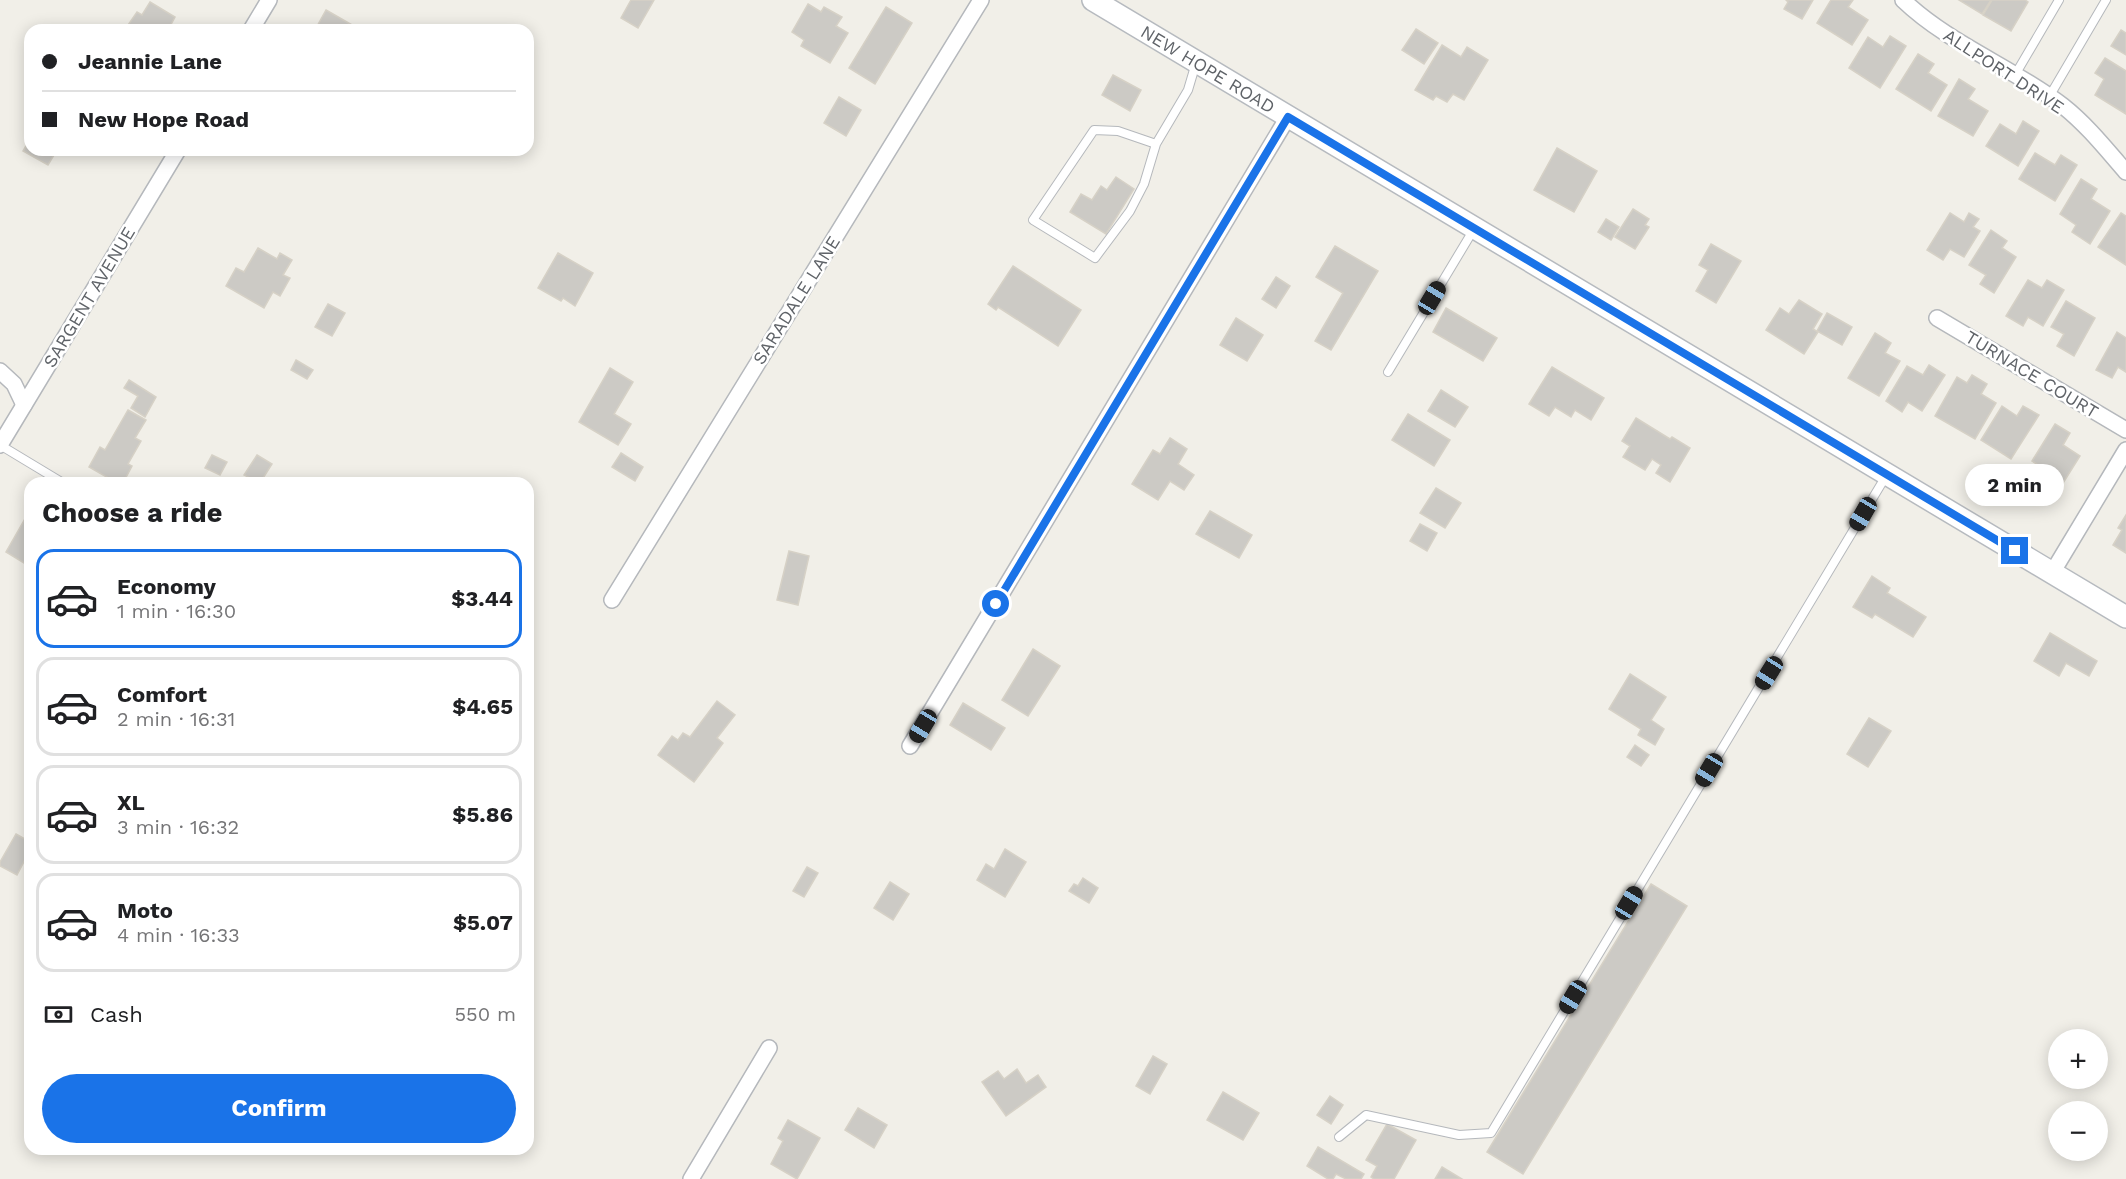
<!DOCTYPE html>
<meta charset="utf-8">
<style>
:root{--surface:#fff;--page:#f6f6f6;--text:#202124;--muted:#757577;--line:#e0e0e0;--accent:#1a73e8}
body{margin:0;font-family:"Work Sans",sans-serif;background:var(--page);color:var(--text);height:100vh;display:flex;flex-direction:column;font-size:22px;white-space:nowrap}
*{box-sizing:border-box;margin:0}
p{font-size:20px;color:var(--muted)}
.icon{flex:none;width:33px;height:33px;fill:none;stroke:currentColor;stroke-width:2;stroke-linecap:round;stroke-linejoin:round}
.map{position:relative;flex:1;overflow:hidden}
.panel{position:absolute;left:24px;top:477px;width:510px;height:678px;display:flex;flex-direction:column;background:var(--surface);border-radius:18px;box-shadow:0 3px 15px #0003}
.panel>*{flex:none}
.banner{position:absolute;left:24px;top:24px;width:510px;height:132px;border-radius:18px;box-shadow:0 3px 15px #0003;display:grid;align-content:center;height:132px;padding:0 18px;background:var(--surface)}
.fabs{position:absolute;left:2048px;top:1029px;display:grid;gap:12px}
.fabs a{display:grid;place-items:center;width:60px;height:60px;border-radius:50%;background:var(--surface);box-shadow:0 3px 15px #0003;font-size:30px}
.end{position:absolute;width:27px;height:27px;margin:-14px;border:8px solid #1a73e8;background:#fff;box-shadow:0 0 0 3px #fff}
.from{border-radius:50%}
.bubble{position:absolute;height:42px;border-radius:21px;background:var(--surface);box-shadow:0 3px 15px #0003;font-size:20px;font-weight:700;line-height:42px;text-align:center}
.car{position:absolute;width:18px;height:36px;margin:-18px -9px;border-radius:8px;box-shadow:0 0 4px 2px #0007;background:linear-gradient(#222 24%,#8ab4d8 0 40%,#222 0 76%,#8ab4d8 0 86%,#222 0)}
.banner b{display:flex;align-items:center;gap:21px;height:57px;font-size:22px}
.banner b+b{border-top:2px solid var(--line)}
.banner i{width:15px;height:15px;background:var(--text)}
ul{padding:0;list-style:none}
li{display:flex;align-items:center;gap:18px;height:99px;margin:0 12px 9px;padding:0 6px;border:3px solid var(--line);border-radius:18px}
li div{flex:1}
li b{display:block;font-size:22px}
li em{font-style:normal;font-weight:700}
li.active{border-color:var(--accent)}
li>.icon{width:54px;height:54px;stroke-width:1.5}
h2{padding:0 18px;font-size:27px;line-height:72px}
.pay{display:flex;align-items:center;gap:15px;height:66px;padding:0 18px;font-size:22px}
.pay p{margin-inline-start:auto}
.button{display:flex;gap:12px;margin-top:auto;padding:12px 18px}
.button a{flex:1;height:69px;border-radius:36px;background:var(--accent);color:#fff;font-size:24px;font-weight:700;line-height:69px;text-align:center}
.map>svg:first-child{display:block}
.building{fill:#cccac5;stroke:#d6d1c6;stroke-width:1.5}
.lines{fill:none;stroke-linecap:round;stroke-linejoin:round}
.service-casing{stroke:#b5b8bc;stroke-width:10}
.minor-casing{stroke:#b5b8bc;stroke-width:18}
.secondary-casing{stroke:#b6babf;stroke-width:24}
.service{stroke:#fff;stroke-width:8}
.minor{stroke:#fff;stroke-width:15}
.secondary{stroke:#fff;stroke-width:21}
.route{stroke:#1a73e8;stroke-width:8}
.labels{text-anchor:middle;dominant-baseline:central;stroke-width:5;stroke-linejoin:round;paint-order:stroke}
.street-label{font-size:18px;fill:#5f6368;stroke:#fff}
</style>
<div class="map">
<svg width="2126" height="1179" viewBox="0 0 2126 1179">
<rect width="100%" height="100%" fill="#f1efe8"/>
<!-- building -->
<g class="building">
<path d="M631,0h23l-16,28 -17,-10z"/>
<path d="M1786,0h27l-11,19 -18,-10 4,-7z"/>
<path d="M1831,0h22l-5,7 20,13 -16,25 -35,-22z"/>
<path d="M1959,0h32l-9,14z"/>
<path d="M1992,0h33l3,2 -17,29 -28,-16z"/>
<path d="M150,2l25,15 -7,13h-34l-6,-5 9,-13 5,3z"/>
<path d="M808,4l13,8 3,-5 18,10 -6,9 12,7 -18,30 -29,-17 3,-6 -12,-8z"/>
<path d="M886,7l26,16 -37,61 -26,-16z"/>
<path d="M326,10l33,19 -1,1h-43z"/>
<path d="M1416,29l22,14 -14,21 -22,-14z"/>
<path d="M2121,30l5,3v22l-15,-9z"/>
<path d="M1890,36l16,10 -26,42 -31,-20 19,-31 15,10z"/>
<path d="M1442,45l19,12 6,-10 21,13 -24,40 -11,-6 -6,8 -11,-6 -3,4 -18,-10z"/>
<path d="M1918,54l16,10 -6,9 19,12 -16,26 -35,-22z"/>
<path d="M2105,58l21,13v43l-31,-19 9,-16 -9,-6z"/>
<path d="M1113,75l28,15 -11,21 -28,-16z"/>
<path d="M1959,79l16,10 -7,10 20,12 -15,25 -35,-20z"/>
<path d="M839,97l22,13 -15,26 -22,-13z"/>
<path d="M2023,121l16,10 -21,35 -32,-20 14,-22 16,10z"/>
<path d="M30,139v11h27l-9,15 -25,-14z"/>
<path d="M1557,148l40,23 -23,41 -40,-22z"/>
<path d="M2035,153l20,12 6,-10 16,10 -22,36 -36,-22z"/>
<path d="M1116,177l18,12 -28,45 -36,-22 11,-18 11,6 9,-14 6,4z"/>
<path d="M2081,179l16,10 -6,10 19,12 -20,33 -18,-12 4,-7 -16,-11z"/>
<path d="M1633,209l16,10 -4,6 4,2 -14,22 -20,-12z"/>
<path d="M1950,213l14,9 5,-9 10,6 -6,8 7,4 -16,26 -14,-8 -7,11 -16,-10z"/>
<path d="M2121,213l5,3v49l-28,-18z"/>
<path d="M1606,219l13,8 -8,13 -13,-8z"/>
<path d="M1991,230l16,11 -5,7 14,9 -22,36 -14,-9 6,-9 -17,-10z"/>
<path d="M1711,244l30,17 -25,42 -20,-12 12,-21 -9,-5z"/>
<path d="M1335,246l43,25 -47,79 -16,-9 28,-48 -27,-16z"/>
<path d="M258,248l19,11 3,-6 12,7 -9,15 7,3 -10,18 -7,-4 -9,16 -38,-22 10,-18 8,4z"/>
<path d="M558,253l35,20 -18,33 -12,-8 -2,3 -23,-13z"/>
<path d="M1013,266l68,44 -23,36 -60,-39 -2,3 -8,-6z"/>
<path d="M1276,277l14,9 -14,22 -14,-9z"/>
<path d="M2028,280l14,8 5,-8 17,10 -21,36 -15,-9 -5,9 -17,-10z"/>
<path d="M1799,300l23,14 -9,15 5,3 -14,22 -38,-24 14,-22 9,6z"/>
<path d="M2066,301l29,17 -21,38 -17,-10 7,-12 -13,-7z"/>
<path d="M328,304l17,9 -13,23 -17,-9z"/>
<path d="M1446,308l51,30 -14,23 -50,-29z"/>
<path d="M1827,313l25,14 -10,18 -25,-14z"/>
<path d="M1236,318l27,17 -16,26 -27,-16z"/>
<path d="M2117,332l9,6v34l-8,-5 -6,11 -16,-8z"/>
<path d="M1875,333l16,10 -6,10 15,8 -21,35 -31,-18z"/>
<path d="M296,360l17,10 -6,9 -16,-9z"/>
<path d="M1929,365l16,10 -23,36 -14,-9 -6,10 -16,-11 21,-35 16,9z"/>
<path d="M1552,367l52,31 -13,22 -16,-10 -4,7 -16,-10 -6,9 -20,-12z"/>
<path d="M610,368l23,14 -19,32 17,10 -13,21 -39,-23z"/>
<path d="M1972,375l15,9 -6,10 15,9 -21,36 -40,-23 22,-39 10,6z"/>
<path d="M129,380l27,17 -11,20 -14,-9 7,-12 -14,-8z"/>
<path d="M1441,390l27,17 -13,20 -27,-16z"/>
<path d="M2002,406l15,10 6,-10 16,9 -28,44 -30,-19z"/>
<path d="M128,410l18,10 -11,18 6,3 -13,23 4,2 -9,17h-6l-28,-16 11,-20 5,3z"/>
<path d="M1408,414l42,26 -16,26 -42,-26z"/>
<path d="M1636,418l34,21 2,-2 18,11 -20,34 -14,-9 5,-8 -9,-6 -7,11 -22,-13 7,-11 -8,-5z"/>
<path d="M2055,424l15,9 -7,12 17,11 -20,32 -9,-5 4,-7 -23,-15z"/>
<path d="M1170,438l17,11 -9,15 16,11 -10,15 -14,-9 -12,19 -26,-16 21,-34 7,4z"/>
<path d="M621,453l22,14 -8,14 -23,-14z"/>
<path d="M212,455l15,7 -7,13 -15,-7z"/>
<path d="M257,455l15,9 -12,19 -16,-8z"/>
<path d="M1436,488l25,15 -16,25 -25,-15z"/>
<path d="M30,510v55l-1,1 -23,-14z"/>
<path d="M1210,511l42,24 -13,23 -43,-24z"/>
<path d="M2126,515v38l-13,-8 9,-15 -4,-2z"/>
<path d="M1420,524l17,9 -10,18 -17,-10z"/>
<path d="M789,551l20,5 -11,49 -21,-5z"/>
<path d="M1872,576l18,12 -3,5 39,24 -13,20 -38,-23 -3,4 -19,-11z"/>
<path d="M2050,633l47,28 -8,15 -23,-13 -7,13 -25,-15z"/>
<path d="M1033,649l27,17 -32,50 -26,-16z"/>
<path d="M1630,674l36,23 -15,23 13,9 -9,16 -17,-10 3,-6 -32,-20z"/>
<path d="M717,701l18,14 -18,23 6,5 -29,39 -36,-27 14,-19 6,4 5,-7 7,4z"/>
<path d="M963,703l42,25 -14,22 -41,-25z"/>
<path d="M1869,718l22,13 -23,36 -21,-13z"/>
<path d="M1635,745l14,10 -8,11 -14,-9z"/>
<path d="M16,834l14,8v8l-13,25 -17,-9v-4z"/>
<path d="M1005,849l21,13 -21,35 -28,-17 9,-16 8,5z"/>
<path d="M807,867l11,6 -14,24 -11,-6z"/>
<path d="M1083,878l15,10 -9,15 -20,-12 5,-7 4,2z"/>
<path d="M890,882l19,12 -16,26 -19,-12z"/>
<path d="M1651,884l36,22 -164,268 -36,-22z"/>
<path d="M1153,1056l14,8 -17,30 -14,-8z"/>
<path d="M1017,1069l9,14 12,-8 8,12 -40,29 -24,-34 16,-11 6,8z"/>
<path d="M1223,1092l36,21 -16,27 -36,-20z"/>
<path d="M1330,1096l13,9 -12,19 -14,-9z"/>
<path d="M858,1108l29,17 -13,23 -29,-18z"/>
<path d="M788,1120l32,18 -23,41 -26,-15 12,-23 -5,-3z"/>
<path d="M1387,1124l29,16 -22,39h-20l-3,-2 6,-11 -11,-6z"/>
<path d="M1318,1147l46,27 -3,5h-15l-10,-5 -3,5h-5l-21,-13z"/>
<path d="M1442,1167l20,12h-27z"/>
</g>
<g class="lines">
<defs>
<g id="service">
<path d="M2015,75l44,-75"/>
<path d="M2049,97l57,-97"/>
<path d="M1156,144l-38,-13 -24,-1 -61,90 62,38 35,-47 14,-27 12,-40 32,-54 8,-27"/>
<path d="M1388,372l86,-143"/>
<path d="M0,445l63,38"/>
<path d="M1339,1137l27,-22 93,20 32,-2 395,-657"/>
</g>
<g id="minor">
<path d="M1903,0c46,44 109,67 160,106 24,19 43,43 63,66"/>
<path d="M251,30l18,-30"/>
<path d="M1937,318l189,112"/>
<path d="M0,371l14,13 10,21"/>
<path d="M0,445l178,-295"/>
<path d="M2052,573l74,-123"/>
<path d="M612,600l369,-600"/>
<path d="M910,746l378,-629"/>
<path d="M691,1179l78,-131"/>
</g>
<path id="secondary" d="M1093,0l1033,617"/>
</defs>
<!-- service casing -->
<use href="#service" class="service-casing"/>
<!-- minor casing -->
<use href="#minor" class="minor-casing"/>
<!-- secondary casing -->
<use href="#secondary" class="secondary-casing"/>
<!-- service -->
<use href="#service" class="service"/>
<!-- minor -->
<use href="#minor" class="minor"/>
<!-- secondary -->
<use href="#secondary" class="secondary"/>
</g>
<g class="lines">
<!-- route -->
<path class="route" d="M996,604l292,-487 727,434"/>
</g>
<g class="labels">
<!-- street labels -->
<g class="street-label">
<text transform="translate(1208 69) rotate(31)">NEW HOPE ROAD</text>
<text transform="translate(2004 71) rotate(33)">ALLPORT DRIVE</text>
<text transform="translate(89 297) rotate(-59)">SARGENT AVENUE</text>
<text transform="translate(796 300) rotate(-58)">SARADALE LANE</text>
<text transform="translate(2032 374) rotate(31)">TURNACE COURT</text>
</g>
</g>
</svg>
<div class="fabs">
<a>+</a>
<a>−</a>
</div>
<i class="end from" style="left:996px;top:604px"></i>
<i class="end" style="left:2015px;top:551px"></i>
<div class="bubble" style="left:1965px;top:464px;width:99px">2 min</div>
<i class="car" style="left:1432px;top:298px;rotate:31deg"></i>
<i class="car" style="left:1863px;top:514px;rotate:210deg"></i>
<i class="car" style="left:1769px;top:673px;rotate:212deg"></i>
<i class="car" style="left:923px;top:726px;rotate:211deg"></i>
<i class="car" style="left:1709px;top:770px;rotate:211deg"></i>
<i class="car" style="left:1629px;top:903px;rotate:31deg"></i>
<i class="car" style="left:1573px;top:997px;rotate:211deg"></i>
<div class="banner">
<b><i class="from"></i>Jeannie Lane</b>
<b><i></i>New Hope Road</b>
</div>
<section class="panel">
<h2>Choose a ride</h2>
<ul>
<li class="active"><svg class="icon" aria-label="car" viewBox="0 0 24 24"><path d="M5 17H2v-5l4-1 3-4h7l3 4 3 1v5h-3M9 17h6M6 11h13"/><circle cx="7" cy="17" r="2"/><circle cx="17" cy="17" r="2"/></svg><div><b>Economy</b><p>1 min · 16:30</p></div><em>$3.44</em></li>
<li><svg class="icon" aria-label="car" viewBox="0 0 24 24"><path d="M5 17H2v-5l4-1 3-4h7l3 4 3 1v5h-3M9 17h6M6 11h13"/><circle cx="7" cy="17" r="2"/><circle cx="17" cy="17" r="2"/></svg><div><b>Comfort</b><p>2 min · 16:31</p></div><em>$4.65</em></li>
<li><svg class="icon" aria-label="car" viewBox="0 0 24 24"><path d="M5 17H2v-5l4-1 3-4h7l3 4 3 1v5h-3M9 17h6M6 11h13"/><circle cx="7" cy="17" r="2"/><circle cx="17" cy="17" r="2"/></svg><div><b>XL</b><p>3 min · 16:32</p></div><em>$5.86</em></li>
<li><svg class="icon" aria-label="car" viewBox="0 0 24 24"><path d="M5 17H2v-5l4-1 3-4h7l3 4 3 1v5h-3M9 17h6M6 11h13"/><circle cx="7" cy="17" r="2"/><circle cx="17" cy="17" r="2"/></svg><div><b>Moto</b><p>4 min · 16:33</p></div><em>$5.07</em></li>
</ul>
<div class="pay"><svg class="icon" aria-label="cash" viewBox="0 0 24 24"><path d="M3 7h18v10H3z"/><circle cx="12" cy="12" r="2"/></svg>Cash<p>550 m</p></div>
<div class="button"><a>Confirm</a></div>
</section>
</div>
